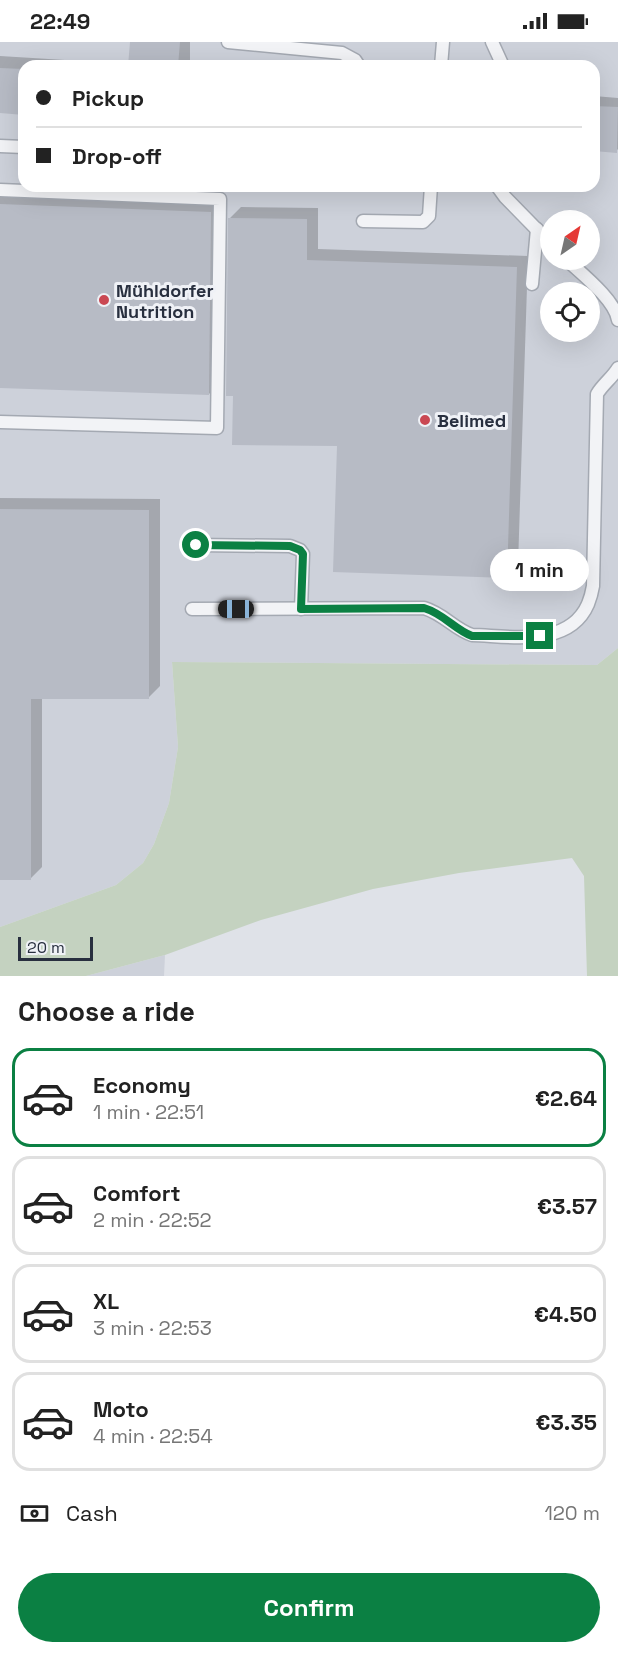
<!DOCTYPE html>
<meta charset="utf-8">
<style>
:root{--surface:#fff;--page:#f2f2f2;--text:#222;--muted:#767676;--line:#e0e0e0;--accent:#0b8043}
body{margin:0;font-family:"Space Grotesk",sans-serif;background:var(--page);color:var(--text);height:100vh;display:flex;flex-direction:column;font-size:22px;white-space:nowrap}
*{box-sizing:border-box;margin:0}
p{font-size:20px;color:var(--muted)}
.icon{flex:none;width:33px;height:33px;fill:none;stroke:currentColor;stroke-width:2;stroke-linecap:round;stroke-linejoin:round}
.map{position:relative;height:934px;overflow:hidden}
.side{display:flex;flex-direction:column;background:var(--surface);flex:1}
.side>*{flex:none}
.guide{position:absolute;left:18px;top:18px;width:582px;height:132px;border-radius:18px;box-shadow:0 6px 24px #0002;display:grid;align-content:center;height:132px;padding:0 18px;background:var(--surface)}
.needle{width:39px;rotate:34deg}
.fabs{position:absolute;left:540px;top:168px;display:grid;gap:12px}
.fabs a{display:grid;place-items:center;width:60px;height:60px;border-radius:50%;background:var(--surface);box-shadow:0 6px 24px #0002;font-size:30px}
.scale{position:absolute;left:18px;bottom:15px;width:75px;box-sizing:border-box;padding-left:6px;border:3px solid #282f3f;border-top:0;font-size:16px;line-height:21px;white-space:nowrap;color:#282f3f;-webkit-text-stroke:4px #eff1f6;paint-order:stroke}
.end{position:absolute;width:27px;height:27px;margin:-14px;border:8px solid #0b8043;background:#fff;box-shadow:0 0 0 3px #fff}
.from{border-radius:50%}
.bubble{position:absolute;height:42px;border-radius:21px;background:var(--surface);box-shadow:0 6px 24px #0002;font-size:20px;font-weight:700;line-height:42px;text-align:center}
.car{position:absolute;width:18px;height:36px;margin:-18px -9px;border-radius:8px;box-shadow:0 0 4px 2px #0007;background:linear-gradient(#222 24%,#8ab4d8 0 40%,#222 0 76%,#8ab4d8 0 86%,#222 0)}
.guide b{display:flex;align-items:center;gap:21px;height:57px;font-size:22px}
.guide b+b{border-top:2px solid var(--line)}
.guide i{width:15px;height:15px;background:var(--text)}
ul{padding:0;list-style:none}
li{display:flex;align-items:center;gap:18px;height:99px;margin:0 12px 9px;padding:0 6px;border:3px solid var(--line);border-radius:18px}
li div{flex:1}
li b{display:block;font-size:22px}
li em{font-style:normal;font-weight:700}
li.current{border-color:var(--accent)}
li>.icon{width:54px;height:54px;stroke-width:1.5}
h2{padding:0 18px;font-size:27px;line-height:72px}
.pay{display:flex;align-items:center;gap:15px;height:66px;padding:0 18px;font-size:22px}
.pay p{margin-inline-start:auto}
.button{display:flex;gap:12px;margin-top:auto;padding:12px 18px}
.button a{flex:1;height:69px;border-radius:36px;background:var(--accent);color:#fff;font-size:24px;font-weight:700;line-height:69px;text-align:center}
.status{display:flex;justify-content:space-between;align-items:center;height:42px;padding:0 30px;background:var(--surface);direction:ltr}
.status svg{height:16px;fill:currentColor}
.map>svg:first-child{display:block}
.built{fill:#cdd1da;fill-rule:evenodd}
.green{fill:#c4d2c0}
.shadow{fill:#0003}
.building{fill:#b7bbc5}
.lines{fill:none;stroke-linecap:round;stroke-linejoin:round}
.service-casing{stroke:#a4a9b2;stroke-width:15}
.service{stroke:#f2f3f6;stroke-width:12}
.route{stroke:#0b8043;stroke-width:8}
.poi-dot{fill:#ca4752;stroke:#eff1f6;stroke-width:2}
.labels{text-anchor:middle;dominant-baseline:central;stroke-width:6;stroke-linejoin:round;paint-order:stroke}
.poi-label{font-size:18px;font-weight:bold;fill:#282f3f;stroke:#eff1f6;text-anchor:start}
</style>
<div class="status"><b>22:49</b><svg viewBox="0 0 49 12"><path d="M0 12V9h3v3zM5 12V6h3v6zM10 12V3h3v9zM15 12V0h3v12zM26 1h20v11H26zM47 4h2v5h-2z"/></svg></div>
<div class="map">
<svg width="618" height="934" viewBox="0 0 618 934">
<rect width="100%" height="100%" fill="#dfe2e8"/>
<!-- built -->
<g class="built">
<path d="M0,0h618v606l-21,17 -425,-3 6,85 -9,56 -15,41 -11,19 -27,22 -116,42zM24,24h570v120h-570zM550,178h40v40h-40zM550,250h40v40h-40z"/>
<path d="M165,913l-1,21h-78z"/>
</g>
<!-- green -->
<path class="green" d="M618,606v328h-31l-3,-100 -12,-18 -113,15 -86,16 -112,31 -96,35 -79,21h-86v-49l116,-42 27,-22 11,-19 15,-41 9,-56 -6,-85 425,3z"/>
<!-- shadow -->
<g class="shadow">
<path d="M132,0h58v24h-166v47l-24,-1v-56l130,8z"/>
<path d="M594,54l24,2v51l-2,2 -22,-1z"/>
<path d="M535,144h31l-3,2z"/>
<path d="M0,151l222,8 -2,181 -11,12 -209,-8z"/>
<path d="M241,165l77,1v41l210,7 -10,309 -11,11 -168,-131 -105,-50 -5,-176z"/>
<path d="M0,456l160,1v187l-12,12 -106,-1v170l-12,12h-30z"/>
</g>
<!-- building -->
<g class="building">
<path d="M130,0h50l-2,24h-50z"/>
<path d="M0,26l24,1v46l-24,-2z"/>
<path d="M594,64l24,1 -1,46 -23,-2z"/>
<path d="M0,162l211,8 -2,183 -209,-7z"/>
<path d="M228,176l79,1v41l210,7 -10,311 -174,-6 4,-126 -105,-1 1,-49h-7z"/>
<path d="M0,467l149,1v189h-118v181h-31z"/>
</g>
<g class="lines">
<defs>
<g id="service">
<path d="M228,0l114,11 13,7 4,6"/>
<path d="M492,0l11,24"/>
<path d="M441,24l2,-24"/>
<path d="M0,104l24,1"/>
<path d="M497,144l8,11 45,46"/>
<path d="M0,148l220,9 -3,229 -217,-6"/>
<path d="M363,179l60,1 6,-6 2,-30"/>
<path d="M567,218c15,14 48,40 51,60"/>
<path d="M532,242l5,-55"/>
<path d="M196,503l94,1 10,4 3,4 -2,55"/>
<path d="M192,567l232,-1c20,6 30,21 48,27 38,1 97,13 116,-31 2,-5 4,-12 5,-18l4,-192c6,-10 15,-16 21,-26"/>
</g>
</defs>
<!-- service casing -->
<use href="#service" class="service-casing"/>
<!-- service -->
<use href="#service" class="service"/>
</g>
<g class="lines">
<!-- route -->
<path class="route" d="M196,503l94,1 10,4 3,4 -2,55 123,-1c20,6 30,21 48,28h68"/>
</g>
<!-- markers -->
<g class="poi-dot">
<circle cx="104" cy="258" r="6"/>
<circle cx="425" cy="378" r="6"/>
</g>
<g class="labels">
<!-- poi labels -->
<g class="poi-label">
<text x="116" y="248">Mühldorfer<tspan x="116" dy="21">Nutrition</tspan></text>
<text x="437" y="378">Belimed</text>
</g>
</g>
</svg>
<div class="fabs">
<a><svg class="needle" viewBox="-14 -14 28 28"><path d="M0-13l5 13h-10z" fill="#e53935"/><path d="M0 13l5-13h-10z" fill="#767676"/></svg></a>
<a><svg class="icon" aria-label="locate" viewBox="0 0 24 24"><circle cx="12" cy="12" r="6"/><path d="M12 2v4M12 18v4M2 12h4M18 12h4"/></svg></a>
</div>
<div class="scale">20 m</div>
<i class="end from" style="left:196px;top:503px"></i>
<i class="end" style="left:540px;top:594px"></i>
<div class="bubble" style="left:490px;top:507px;width:99px">1 min</div>
<i class="car" style="left:236px;top:567px;rotate:270deg"></i>
<div class="guide">
<b><i class="from"></i>Pickup</b>
<b><i></i>Drop-off</b>
</div>
</div>
<section class="side">
<h2>Choose a ride</h2>
<ul>
<li class="current"><svg class="icon" aria-label="car" viewBox="0 0 24 24"><path d="M5 17H2v-5l4-1 3-4h7l3 4 3 1v5h-3M9 17h6M6 11h13"/><circle cx="7" cy="17" r="2"/><circle cx="17" cy="17" r="2"/></svg><div><b>Economy</b><p>1 min · 22:51</p></div><em>€2.64</em></li>
<li><svg class="icon" aria-label="car" viewBox="0 0 24 24"><path d="M5 17H2v-5l4-1 3-4h7l3 4 3 1v5h-3M9 17h6M6 11h13"/><circle cx="7" cy="17" r="2"/><circle cx="17" cy="17" r="2"/></svg><div><b>Comfort</b><p>2 min · 22:52</p></div><em>€3.57</em></li>
<li><svg class="icon" aria-label="car" viewBox="0 0 24 24"><path d="M5 17H2v-5l4-1 3-4h7l3 4 3 1v5h-3M9 17h6M6 11h13"/><circle cx="7" cy="17" r="2"/><circle cx="17" cy="17" r="2"/></svg><div><b>XL</b><p>3 min · 22:53</p></div><em>€4.50</em></li>
<li><svg class="icon" aria-label="car" viewBox="0 0 24 24"><path d="M5 17H2v-5l4-1 3-4h7l3 4 3 1v5h-3M9 17h6M6 11h13"/><circle cx="7" cy="17" r="2"/><circle cx="17" cy="17" r="2"/></svg><div><b>Moto</b><p>4 min · 22:54</p></div><em>€3.35</em></li>
</ul>
<div class="pay"><svg class="icon" aria-label="cash" viewBox="0 0 24 24"><path d="M3 7h18v10H3z"/><circle cx="12" cy="12" r="2"/></svg>Cash<p>120 m</p></div>
<div class="button"><a>Confirm</a></div>
</section>
